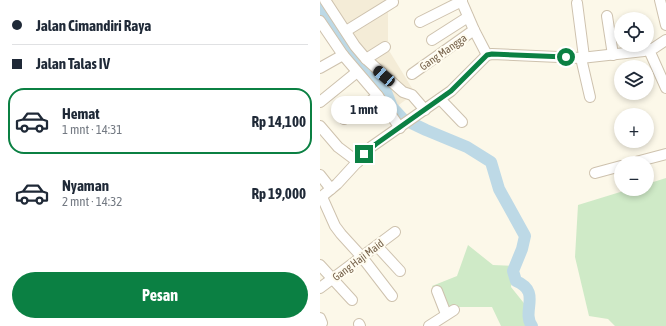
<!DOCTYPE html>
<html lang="id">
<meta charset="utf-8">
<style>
:root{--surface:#fff;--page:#f6f6f7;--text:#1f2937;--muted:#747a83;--line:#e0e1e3;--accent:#0b8043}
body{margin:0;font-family:"Asap Condensed",sans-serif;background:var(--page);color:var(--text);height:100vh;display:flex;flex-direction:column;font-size:15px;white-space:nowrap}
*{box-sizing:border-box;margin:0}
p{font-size:13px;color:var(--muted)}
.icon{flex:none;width:22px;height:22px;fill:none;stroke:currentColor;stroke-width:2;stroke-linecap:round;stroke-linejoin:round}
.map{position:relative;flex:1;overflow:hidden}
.details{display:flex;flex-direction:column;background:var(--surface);width:320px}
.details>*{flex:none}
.top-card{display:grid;align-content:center;height:88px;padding:0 12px;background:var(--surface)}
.buttons{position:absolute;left:294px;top:12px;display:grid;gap:8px}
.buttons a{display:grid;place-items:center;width:40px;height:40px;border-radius:50%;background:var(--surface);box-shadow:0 2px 6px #0003;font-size:20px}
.end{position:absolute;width:18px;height:18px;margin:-9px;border:5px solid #0b8043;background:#fff;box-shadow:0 0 0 2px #fff}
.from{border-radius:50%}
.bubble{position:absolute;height:28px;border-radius:14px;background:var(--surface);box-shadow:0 2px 6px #0003;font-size:13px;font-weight:700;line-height:28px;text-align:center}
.car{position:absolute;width:12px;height:24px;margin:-12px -6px;border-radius:5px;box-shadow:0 0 3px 1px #0007;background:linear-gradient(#222 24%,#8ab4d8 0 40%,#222 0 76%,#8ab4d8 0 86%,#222 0)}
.top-card b{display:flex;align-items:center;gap:14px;height:38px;font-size:15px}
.top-card b+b{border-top:1px solid var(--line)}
.top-card i{width:10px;height:10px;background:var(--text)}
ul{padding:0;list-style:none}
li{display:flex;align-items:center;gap:12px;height:66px;margin:0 8px 6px;padding:0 4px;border:2px solid transparent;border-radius:16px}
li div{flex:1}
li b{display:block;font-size:15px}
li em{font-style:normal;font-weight:700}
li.selected{border-color:var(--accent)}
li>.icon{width:36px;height:36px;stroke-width:1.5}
.cta{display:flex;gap:8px;margin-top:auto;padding:8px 12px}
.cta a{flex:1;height:46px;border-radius:24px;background:var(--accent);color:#fff;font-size:16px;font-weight:700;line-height:46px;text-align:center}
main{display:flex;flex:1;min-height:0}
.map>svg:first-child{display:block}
.residential{fill:#f4ecd7}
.green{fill:#cfeac7}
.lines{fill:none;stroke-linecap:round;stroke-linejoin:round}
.river{stroke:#bdd9e6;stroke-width:12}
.minor-casing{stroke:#cec2ae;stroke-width:12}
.minor{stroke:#fff;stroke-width:10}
.route{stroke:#0b8043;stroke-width:5}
.labels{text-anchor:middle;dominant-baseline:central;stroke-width:4;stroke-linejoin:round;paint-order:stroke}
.street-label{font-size:11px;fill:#77634c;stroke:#fffcf0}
</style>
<main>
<section class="details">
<div class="top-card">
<b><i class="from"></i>Jalan Cimandiri Raya</b>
<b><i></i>Jalan Talas IV</b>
</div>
<ul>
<li class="selected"><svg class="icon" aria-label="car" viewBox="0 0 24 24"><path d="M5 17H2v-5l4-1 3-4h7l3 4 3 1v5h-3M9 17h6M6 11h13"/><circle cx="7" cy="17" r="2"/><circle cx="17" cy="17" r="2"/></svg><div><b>Hemat</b><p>1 mnt · 14:31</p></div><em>Rp 14,100</em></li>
<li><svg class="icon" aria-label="car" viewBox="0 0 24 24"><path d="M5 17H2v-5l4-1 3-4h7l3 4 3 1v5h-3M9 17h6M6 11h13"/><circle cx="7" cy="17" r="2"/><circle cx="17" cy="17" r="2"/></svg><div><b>Nyaman</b><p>2 mnt · 14:32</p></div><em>Rp 19,000</em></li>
</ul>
<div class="cta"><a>Pesan</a></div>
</section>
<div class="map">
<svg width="346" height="326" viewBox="0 0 346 326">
<rect width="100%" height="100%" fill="#fcf8e9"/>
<!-- residential -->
<path class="residential" d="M0,0h77v5l-9,7v37l27,44 -19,14 -7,-21 -18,-15 -23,-25z"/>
<!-- green -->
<g class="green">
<path d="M346,178v148h-51l-7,-7 -19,-3 -14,-59 3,-52 52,-16h17v-5z"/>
<path d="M148,245l25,20 21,1 -3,21 16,20 -1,19h-25l-9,-19h-45l-15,-21 25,-10z"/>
</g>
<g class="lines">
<!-- river -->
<path class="river" d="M0,9l34,52 18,17 12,9 8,20 11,12 23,11 41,17 24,15 8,27 26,47 -3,13 -9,22 3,10c26,11 5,30 16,45"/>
<defs>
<g id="minor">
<path d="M5,0l30,46 11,13 37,33 9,3 13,15"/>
<path d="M141,0l13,30 13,25"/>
<path d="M340,0l6,25"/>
<path d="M257,3l7,54"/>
<path d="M287,16l6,39"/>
<path d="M0,21l23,34 35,41 22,32"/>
<path d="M100,22l42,-21"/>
<path d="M26,31l47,-29"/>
<path d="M112,40l36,-23"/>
<path d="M329,50l17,38"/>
<path d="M261,58l9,39"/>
<path d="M46,59l19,-12"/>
<path d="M0,68l23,-13"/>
<path d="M92,74l62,-44"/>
<path d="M120,99l22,23"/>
<path d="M0,102l37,-30"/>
<path d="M24,119l34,-23"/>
<path d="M0,126l18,21 20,15"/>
<path d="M312,163l34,-9"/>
<path d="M275,173l26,-7"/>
<path d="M0,175l11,14"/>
<path d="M2,197l13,29 6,8 21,23 30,39"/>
<path d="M0,198l17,-14 34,-37 80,-56 36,-36 5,-1 89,4 63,-7 10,-3 12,-8"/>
<path d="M57,246l23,25"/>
<path d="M0,265l32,35"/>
<path d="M0,288l75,-56"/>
<path d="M117,291l9,23"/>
<path d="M0,318l2,5"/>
<path d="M39,324l1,2"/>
<path d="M109,326l25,-16"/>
</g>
</defs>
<!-- minor casing -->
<use href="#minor" class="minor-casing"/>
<!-- minor -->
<use href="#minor" class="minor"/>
</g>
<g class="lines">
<!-- route -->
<path class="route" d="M44,154l12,-10 75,-53 36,-36 5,-1 74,3"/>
</g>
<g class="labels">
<!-- street labels -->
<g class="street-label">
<text transform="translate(123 52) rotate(-35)">Gang Mangga</text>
<text transform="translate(38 260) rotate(-37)">Gang Haji Maid</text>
</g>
</g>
</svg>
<div class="buttons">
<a><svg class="icon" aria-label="locate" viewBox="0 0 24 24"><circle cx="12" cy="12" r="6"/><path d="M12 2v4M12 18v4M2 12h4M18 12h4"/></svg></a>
<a><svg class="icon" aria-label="layers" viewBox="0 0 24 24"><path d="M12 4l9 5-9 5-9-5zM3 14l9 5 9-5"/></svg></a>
<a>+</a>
<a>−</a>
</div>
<i class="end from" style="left:246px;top:57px"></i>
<i class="end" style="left:44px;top:154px"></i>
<div class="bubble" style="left:11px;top:96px;width:66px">1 mnt</div>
<i class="car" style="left:64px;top:76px;rotate:311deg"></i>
</div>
</main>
